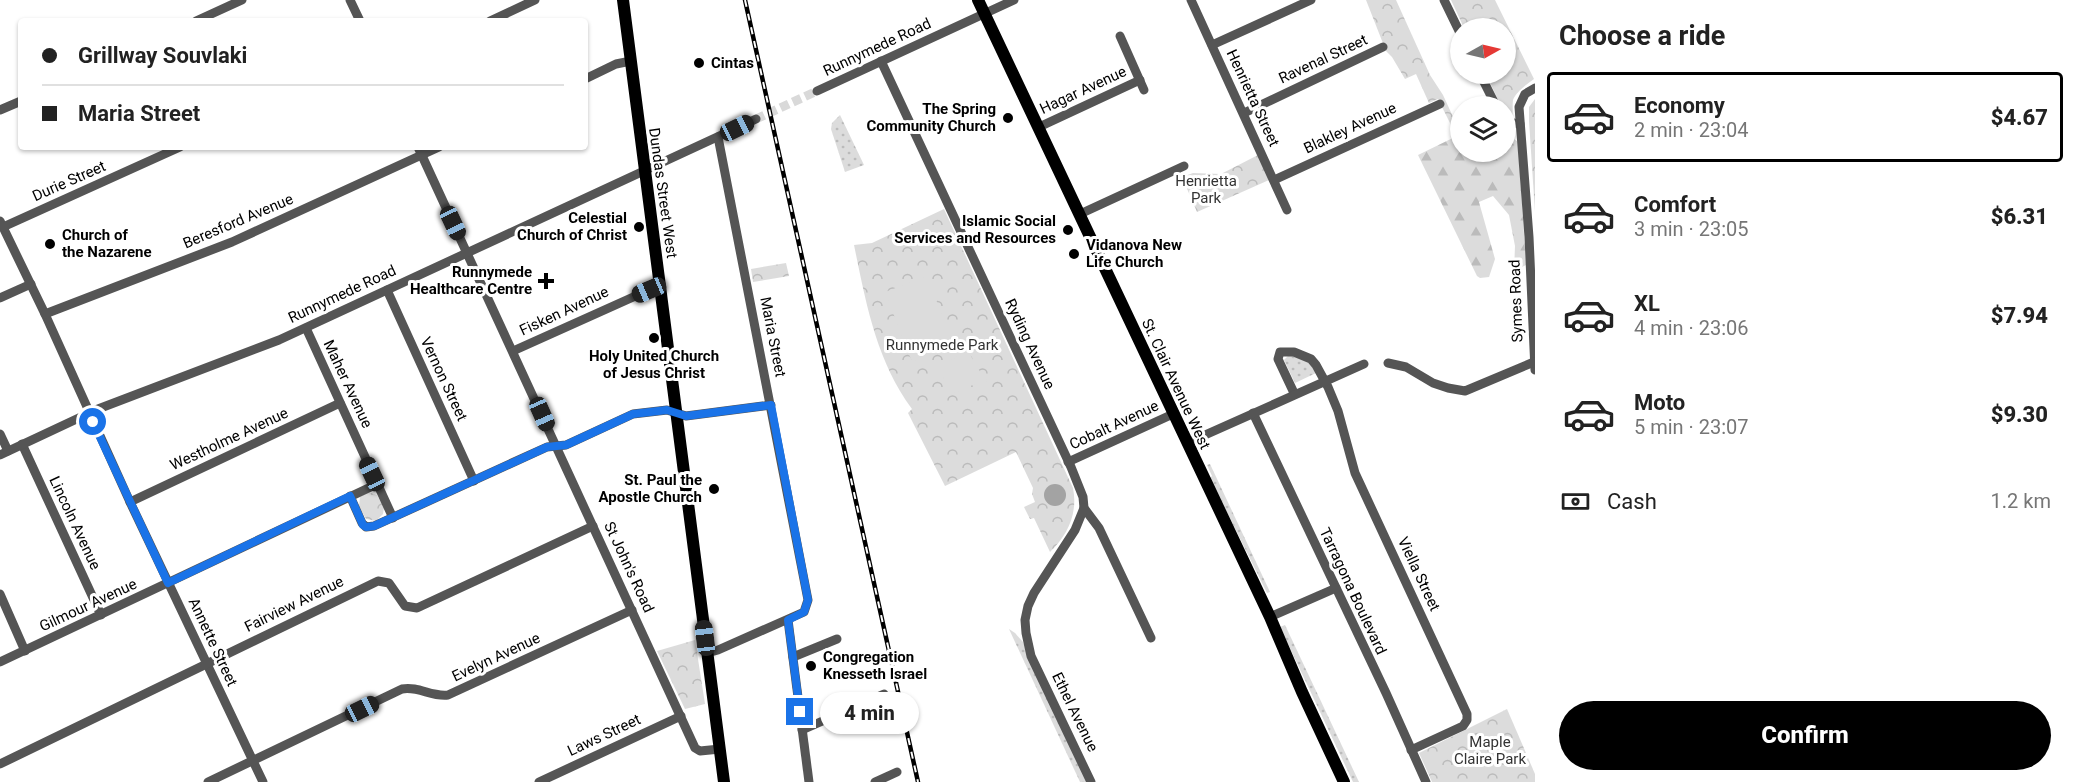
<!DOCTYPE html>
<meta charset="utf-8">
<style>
:root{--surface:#fff;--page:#f6f6f6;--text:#222;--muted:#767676;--line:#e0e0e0;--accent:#000}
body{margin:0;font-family:Roboto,sans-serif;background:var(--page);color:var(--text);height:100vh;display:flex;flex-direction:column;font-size:22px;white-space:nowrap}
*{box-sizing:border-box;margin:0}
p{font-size:20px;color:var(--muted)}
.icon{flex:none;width:33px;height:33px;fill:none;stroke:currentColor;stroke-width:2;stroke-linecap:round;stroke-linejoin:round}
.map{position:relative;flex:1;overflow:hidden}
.sheet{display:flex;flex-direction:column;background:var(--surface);width:540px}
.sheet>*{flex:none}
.top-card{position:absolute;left:18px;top:18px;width:570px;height:132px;border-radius:6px;box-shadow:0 2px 4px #0004;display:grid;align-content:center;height:132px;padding:0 24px;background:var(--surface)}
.needle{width:39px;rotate:82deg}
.tools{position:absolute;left:1450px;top:18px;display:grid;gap:12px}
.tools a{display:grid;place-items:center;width:66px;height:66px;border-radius:50%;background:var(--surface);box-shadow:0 2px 4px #0004;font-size:30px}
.end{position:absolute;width:27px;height:27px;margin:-14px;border:8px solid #1a73e8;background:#fff;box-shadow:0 0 0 3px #fff}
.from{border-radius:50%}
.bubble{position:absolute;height:42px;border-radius:21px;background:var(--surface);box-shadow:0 2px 4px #0004;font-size:20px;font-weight:800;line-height:42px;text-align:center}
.car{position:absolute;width:18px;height:36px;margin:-18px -9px;border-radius:8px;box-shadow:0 0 4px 2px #0007;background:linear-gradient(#222 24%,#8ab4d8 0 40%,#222 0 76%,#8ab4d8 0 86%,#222 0)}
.top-card b{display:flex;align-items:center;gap:21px;height:57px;font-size:22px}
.top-card b+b{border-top:2px solid var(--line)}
.top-card i{width:15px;height:15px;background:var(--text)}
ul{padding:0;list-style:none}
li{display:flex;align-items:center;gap:18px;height:90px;margin:0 12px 9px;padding:0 12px;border:3px solid transparent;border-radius:6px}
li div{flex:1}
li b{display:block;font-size:22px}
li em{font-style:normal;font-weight:800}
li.on{border-color:var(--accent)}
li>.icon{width:54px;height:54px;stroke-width:1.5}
h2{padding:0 24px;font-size:27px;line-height:72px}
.pay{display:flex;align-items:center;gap:15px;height:66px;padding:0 24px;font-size:22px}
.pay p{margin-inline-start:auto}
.cta{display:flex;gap:12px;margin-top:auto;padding:12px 24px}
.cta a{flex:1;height:69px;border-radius:36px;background:var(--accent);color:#fff;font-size:24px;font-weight:800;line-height:69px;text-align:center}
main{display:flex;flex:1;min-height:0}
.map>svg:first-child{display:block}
.grass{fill:url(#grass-dots)}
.forest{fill:url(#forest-firs)}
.park{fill:url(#park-crowns)}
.pitch{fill:#dcdcdc}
.water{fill:#a3a3a3}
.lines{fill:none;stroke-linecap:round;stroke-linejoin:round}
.minor-tunnel{stroke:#d9d9d9;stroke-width:9;stroke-dasharray:9 4.5;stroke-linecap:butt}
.minor{stroke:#555;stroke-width:9}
.major{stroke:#000;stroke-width:12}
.rail-casing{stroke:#000;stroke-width:4.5}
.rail{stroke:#fff;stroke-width:2;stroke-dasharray:7;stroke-linecap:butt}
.route{stroke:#1a73e8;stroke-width:8}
.poi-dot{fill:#000;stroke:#fff;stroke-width:2}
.labels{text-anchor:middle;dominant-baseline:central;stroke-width:6;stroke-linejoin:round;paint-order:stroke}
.street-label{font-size:15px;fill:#000;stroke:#fff}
.poi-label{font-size:15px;font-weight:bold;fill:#000;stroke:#fff;text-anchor:end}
.park-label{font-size:15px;fill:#333;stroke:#fff}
</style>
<main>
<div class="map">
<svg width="1535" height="782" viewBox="0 0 1535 782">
<defs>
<pattern id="grass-dots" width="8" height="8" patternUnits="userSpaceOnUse" patternTransform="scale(1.5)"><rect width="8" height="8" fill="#dcdcdc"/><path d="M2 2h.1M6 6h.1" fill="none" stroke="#bbb" stroke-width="1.8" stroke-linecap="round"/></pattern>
<pattern id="forest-firs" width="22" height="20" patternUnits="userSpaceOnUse" patternTransform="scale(1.5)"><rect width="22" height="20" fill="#dcdcdc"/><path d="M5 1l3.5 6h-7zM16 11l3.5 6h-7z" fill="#bbb"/></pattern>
<pattern id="park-crowns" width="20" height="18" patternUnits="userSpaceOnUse" patternTransform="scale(1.5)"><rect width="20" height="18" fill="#dcdcdc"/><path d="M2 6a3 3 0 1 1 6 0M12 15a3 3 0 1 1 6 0" fill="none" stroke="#bbb"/></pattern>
</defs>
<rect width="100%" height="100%" fill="#fff"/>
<!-- grass -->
<g class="grass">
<path d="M878,46l3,3 -3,4 -52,22 -2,-8 21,-9 25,-5 1,-5z"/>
<path d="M840,115l24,50 -19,7 -14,-43 1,-6z"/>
<path d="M1289,355l19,6 8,12 -21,10 -11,-23z"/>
<path d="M1210,464l60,128 -3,1 -57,-115 2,-2 -5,-11z"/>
<path d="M1285,625l74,157h-6l-73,-155z"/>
<path d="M1009,629l6,4 8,9 64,140h-7z"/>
</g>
<!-- forest -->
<path class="forest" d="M1506,133l12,9 8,123 -12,6 1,-25 -6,-31 -16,-19 -14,6 16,57 -6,18 -9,1 -3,-2 -59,-121 43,-21v18h45z"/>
<!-- park -->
<g class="park">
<path d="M1366,0h30l34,75 13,20 18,39 -6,4v-5l-17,-34 -9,4 -13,-29 -11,5 -13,-22 -6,-6z"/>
<path d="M1451,0h44l39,79c-7,5 -18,13 -21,21 -1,7 1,13 -2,19l-5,-4v-9h-5l-15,-32h20v-46h-42z"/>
<path d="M1535,99v113l-6,-91v-14z"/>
<path d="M1258,155l11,25 -72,32 -15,-35 11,-4 28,1z"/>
<path d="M944,209l129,279c5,25 -5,47 -23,64l-16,-34 -4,1 -6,-12 11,-5 -3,-8 1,-6 -17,-36 -71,34 -37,-73 4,-4c-36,-49 -46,-106 -58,-164l18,-2z"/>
<path d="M786,263l3,13 -36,6 -2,-13z"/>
<path d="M368,492l9,3 7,12 -1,7 -7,7 -10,-2 -7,-13 1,-9z"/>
<path d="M695,640l10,64 -20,5 -28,-58z"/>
<path d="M1507,709l28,65v8h-103l-13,-29z"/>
</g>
<!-- pitch -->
<g class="pitch">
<path d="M927,276l27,70 -42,16 -27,-70z"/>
<path d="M968,351l14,24 5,4 -1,3h-6l-31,13c-11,-26 -5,-33 19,-44z"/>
</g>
<!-- water -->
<circle class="water" cx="1055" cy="495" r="11"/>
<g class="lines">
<!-- minor-tunnel -->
<path class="minor-tunnel" d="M756,119l61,-28"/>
<!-- minor -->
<g class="minor">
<path d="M350,0l10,21"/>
<path d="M1191,0l96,210"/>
<path d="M1444,0l17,35"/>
<path d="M196,21l46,-21"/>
<path d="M490,21l45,-21"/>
<path d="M1120,36l24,54"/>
<path d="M1212,45l99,-45"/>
<path d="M881,61l190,406 12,30 1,11 15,20 52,110"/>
<path d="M1480,74l16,32"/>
<path d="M585,79l31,-15 15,-3"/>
<path d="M1535,88l-10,6 -6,13 10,130 6,133"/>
<path d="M817,91l197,-91"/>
<path d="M0,110l21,-9"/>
<path d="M1244,113l139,-66"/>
<path d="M1506,122l14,2"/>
<path d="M1039,127l101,-47"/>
<path d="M418,147l277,601 5,3 20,-2"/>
<path d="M1274,180l166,-76"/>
<path d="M1080,214l104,-48"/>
<path d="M0,221l45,93 85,188 133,280"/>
<path d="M3,227l177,-80"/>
<path d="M387,290l87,191"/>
<path d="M0,298l31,-14"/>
<path d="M45,314l187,-72 207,-95"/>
<path d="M306,328l87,190"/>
<path d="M513,351l147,-66"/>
<path d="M1388,363l18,4 27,16 15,5 17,3 69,-29"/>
<path d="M1294,393l-16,-34 2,-7h14l17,7 5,6 12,22 10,24 17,62 112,241v6l-4,6 -52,24"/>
<path d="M1253,413l133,280 40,89"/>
<path d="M0,434l8,17"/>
<path d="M1187,443l177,-79"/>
<path d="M22,444l79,171"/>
<path d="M0,455l98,-46 181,-69 477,-221"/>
<path d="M1068,462l105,-48"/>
<path d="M350,496l12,27 4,4 8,-1 173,-79 19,-2 67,-31 34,-4 19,6 85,-11"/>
<path d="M130,502l210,-99"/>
<path d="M1084,508l-9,22 -41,63 -6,13 -3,14 1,13 5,23 60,126"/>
<path d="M0,594l25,57"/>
<path d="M1270,617l66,-29"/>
<path d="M788,620l21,162"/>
<path d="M707,653l11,-3 86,-38 4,-12 -90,-463"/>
<path d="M793,657l44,-18"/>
<path d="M0,662l377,-178"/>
<path d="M802,730l82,-36"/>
<path d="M0,764l378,-183 11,2 16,23 12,2 176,-82"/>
<path d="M208,782l194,-93c17,-3 29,8 46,6l184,-85"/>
<path d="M539,782l142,-66"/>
<path d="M875,782l22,-10"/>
</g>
<!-- major -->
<g class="major">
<path d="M623,0l101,782"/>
<path d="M978,0l292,617 32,75 42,90"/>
</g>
<defs>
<path id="rail" d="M745,0l173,782"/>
</defs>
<!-- rail casing -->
<use href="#rail" class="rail-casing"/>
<!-- rail -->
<use href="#rail" class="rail"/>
</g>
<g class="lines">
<!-- route -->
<path class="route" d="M93,422l75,161 182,-87 13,29 3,2 8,-1 173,-79 19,-2 67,-31 34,-4 19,6 85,-11 37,195 -4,12 -16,8 12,92"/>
</g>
<!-- markers -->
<g class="poi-dot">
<circle cx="699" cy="63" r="6"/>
<circle cx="1008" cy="118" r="6"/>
<circle cx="639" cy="227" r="6"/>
<circle cx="1068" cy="230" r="6"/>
<circle cx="50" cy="244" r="6"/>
<circle cx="1074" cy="254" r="6"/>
<path d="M543 272h6v6h6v6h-6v6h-6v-6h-6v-6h6z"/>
<circle cx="654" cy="338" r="6"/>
<circle cx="714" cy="489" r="6"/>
<circle cx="811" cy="666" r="6"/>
</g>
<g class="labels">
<!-- street labels -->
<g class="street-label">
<text transform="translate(877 47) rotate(-25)">Runnymede Road</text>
<text transform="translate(1323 59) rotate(-25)">Ravenal Street</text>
<text transform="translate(1083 90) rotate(-25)">Hagar Avenue</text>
<text transform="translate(1253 98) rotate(65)">Henrietta Street</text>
<text transform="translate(1350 128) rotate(-25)">Blakley Avenue</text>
<text transform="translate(69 181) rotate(-24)">Durie Street</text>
<text transform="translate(663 193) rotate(82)">Dundas Street West</text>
<text transform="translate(238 221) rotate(-23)">Beresford Avenue</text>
<text transform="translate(342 294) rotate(-25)">Runnymede Road</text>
<text transform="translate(1516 301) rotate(-92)">Symes Road</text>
<text transform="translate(564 311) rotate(-25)">Fisken Avenue</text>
<text transform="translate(773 337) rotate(79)">Maria Street</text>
<text transform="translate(1030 344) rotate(65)">Ryding Avenue</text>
<text transform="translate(444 379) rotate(65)">Vernon Street</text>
<text transform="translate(348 384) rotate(65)">Maher Avenue</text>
<text transform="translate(1176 384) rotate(65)">St. Clair Avenue West</text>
<text transform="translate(1114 425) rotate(-25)">Cobalt Avenue</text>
<text transform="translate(229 439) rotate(-25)">Westholme Avenue</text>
<text transform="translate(75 523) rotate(65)">Lincoln Avenue</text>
<text transform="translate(629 567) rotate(65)">St John's Road</text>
<text transform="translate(1419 574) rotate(65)">Viella Street</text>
<text transform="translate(1353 591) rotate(65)">Tarragona Boulevard</text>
<text transform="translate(294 604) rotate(-26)">Fairview Avenue</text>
<text transform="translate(88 605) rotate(-25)">Gilmour Avenue</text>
<text transform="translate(213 642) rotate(65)">Annette Street</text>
<text transform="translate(496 657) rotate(-25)">Evelyn Avenue</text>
<text transform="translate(1075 712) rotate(64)">Ethel Avenue</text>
<text transform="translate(604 735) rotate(-25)">Laws Street</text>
</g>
<!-- poi labels -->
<g class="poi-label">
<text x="711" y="63" text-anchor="start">Cintas</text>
<text x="996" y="109">The Spring<tspan x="996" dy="17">Community Church</tspan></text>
<text x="627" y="218">Celestial<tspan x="627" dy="17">Church of Christ</tspan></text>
<text x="1056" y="221">Islamic Social<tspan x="1056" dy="17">Services and Resources</tspan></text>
<text x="62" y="235" text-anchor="start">Church of<tspan x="62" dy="17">the Nazarene</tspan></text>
<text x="1086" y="245" text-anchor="start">Vidanova New<tspan x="1086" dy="17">Life Church</tspan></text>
<text x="532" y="272">Runnymede<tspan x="532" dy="17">Healthcare Centre</tspan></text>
<text x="654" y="356" text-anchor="middle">Holy United Church<tspan x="654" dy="17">of Jesus Christ</tspan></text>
<text x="702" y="480">St. Paul the<tspan x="702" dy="17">Apostle Church</tspan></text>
<text x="823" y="657" text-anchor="start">Congregation<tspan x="823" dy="17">Knesseth Israel</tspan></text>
</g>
<!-- park labels -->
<g class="park-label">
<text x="1206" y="181">Henrietta<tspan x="1206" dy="17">Park</tspan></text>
<text x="942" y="345">Runnymede Park</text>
<text x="1490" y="742">Maple<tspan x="1490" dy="17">Claire Park</tspan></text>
</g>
</g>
</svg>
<div class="tools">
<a><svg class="needle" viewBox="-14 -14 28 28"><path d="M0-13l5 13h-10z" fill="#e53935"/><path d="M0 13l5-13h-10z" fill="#767676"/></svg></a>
<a><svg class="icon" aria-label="layers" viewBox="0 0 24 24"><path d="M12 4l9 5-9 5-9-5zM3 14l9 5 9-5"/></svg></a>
</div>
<i class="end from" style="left:93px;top:422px"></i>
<i class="end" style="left:800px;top:712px"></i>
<div class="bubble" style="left:820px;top:692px;width:99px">4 min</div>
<i class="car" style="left:737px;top:128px;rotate:64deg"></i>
<i class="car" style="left:453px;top:223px;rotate:155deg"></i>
<i class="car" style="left:649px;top:290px;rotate:247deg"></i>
<i class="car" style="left:542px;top:414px;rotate:156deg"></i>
<i class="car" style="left:372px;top:474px;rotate:335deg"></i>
<i class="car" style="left:705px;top:638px;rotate:353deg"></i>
<i class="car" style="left:362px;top:709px;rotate:64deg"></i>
<div class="top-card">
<b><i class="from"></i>Grillway Souvlaki</b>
<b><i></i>Maria Street</b>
</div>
</div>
<section class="sheet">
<h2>Choose a ride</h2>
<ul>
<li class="on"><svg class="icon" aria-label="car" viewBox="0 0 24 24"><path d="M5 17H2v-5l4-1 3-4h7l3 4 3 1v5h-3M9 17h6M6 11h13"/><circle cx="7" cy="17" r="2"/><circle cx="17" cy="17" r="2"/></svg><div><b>Economy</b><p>2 min · 23:04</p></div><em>$4.67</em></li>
<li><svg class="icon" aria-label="car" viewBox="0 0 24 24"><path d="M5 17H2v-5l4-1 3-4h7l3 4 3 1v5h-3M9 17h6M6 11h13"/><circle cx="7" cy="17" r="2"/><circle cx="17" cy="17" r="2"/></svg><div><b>Comfort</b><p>3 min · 23:05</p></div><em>$6.31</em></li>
<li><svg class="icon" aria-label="car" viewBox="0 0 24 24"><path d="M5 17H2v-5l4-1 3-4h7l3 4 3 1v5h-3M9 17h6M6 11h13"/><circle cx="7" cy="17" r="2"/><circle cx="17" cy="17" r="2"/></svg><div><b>XL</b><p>4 min · 23:06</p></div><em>$7.94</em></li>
<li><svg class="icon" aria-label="car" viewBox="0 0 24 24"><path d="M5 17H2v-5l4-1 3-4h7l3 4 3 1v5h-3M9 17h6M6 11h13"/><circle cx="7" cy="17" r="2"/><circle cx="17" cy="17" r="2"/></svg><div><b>Moto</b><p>5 min · 23:07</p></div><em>$9.30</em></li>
</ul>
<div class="pay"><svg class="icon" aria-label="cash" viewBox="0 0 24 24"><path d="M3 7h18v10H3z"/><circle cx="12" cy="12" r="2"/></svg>Cash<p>1.2 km</p></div>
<div class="cta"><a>Confirm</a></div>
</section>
</main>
